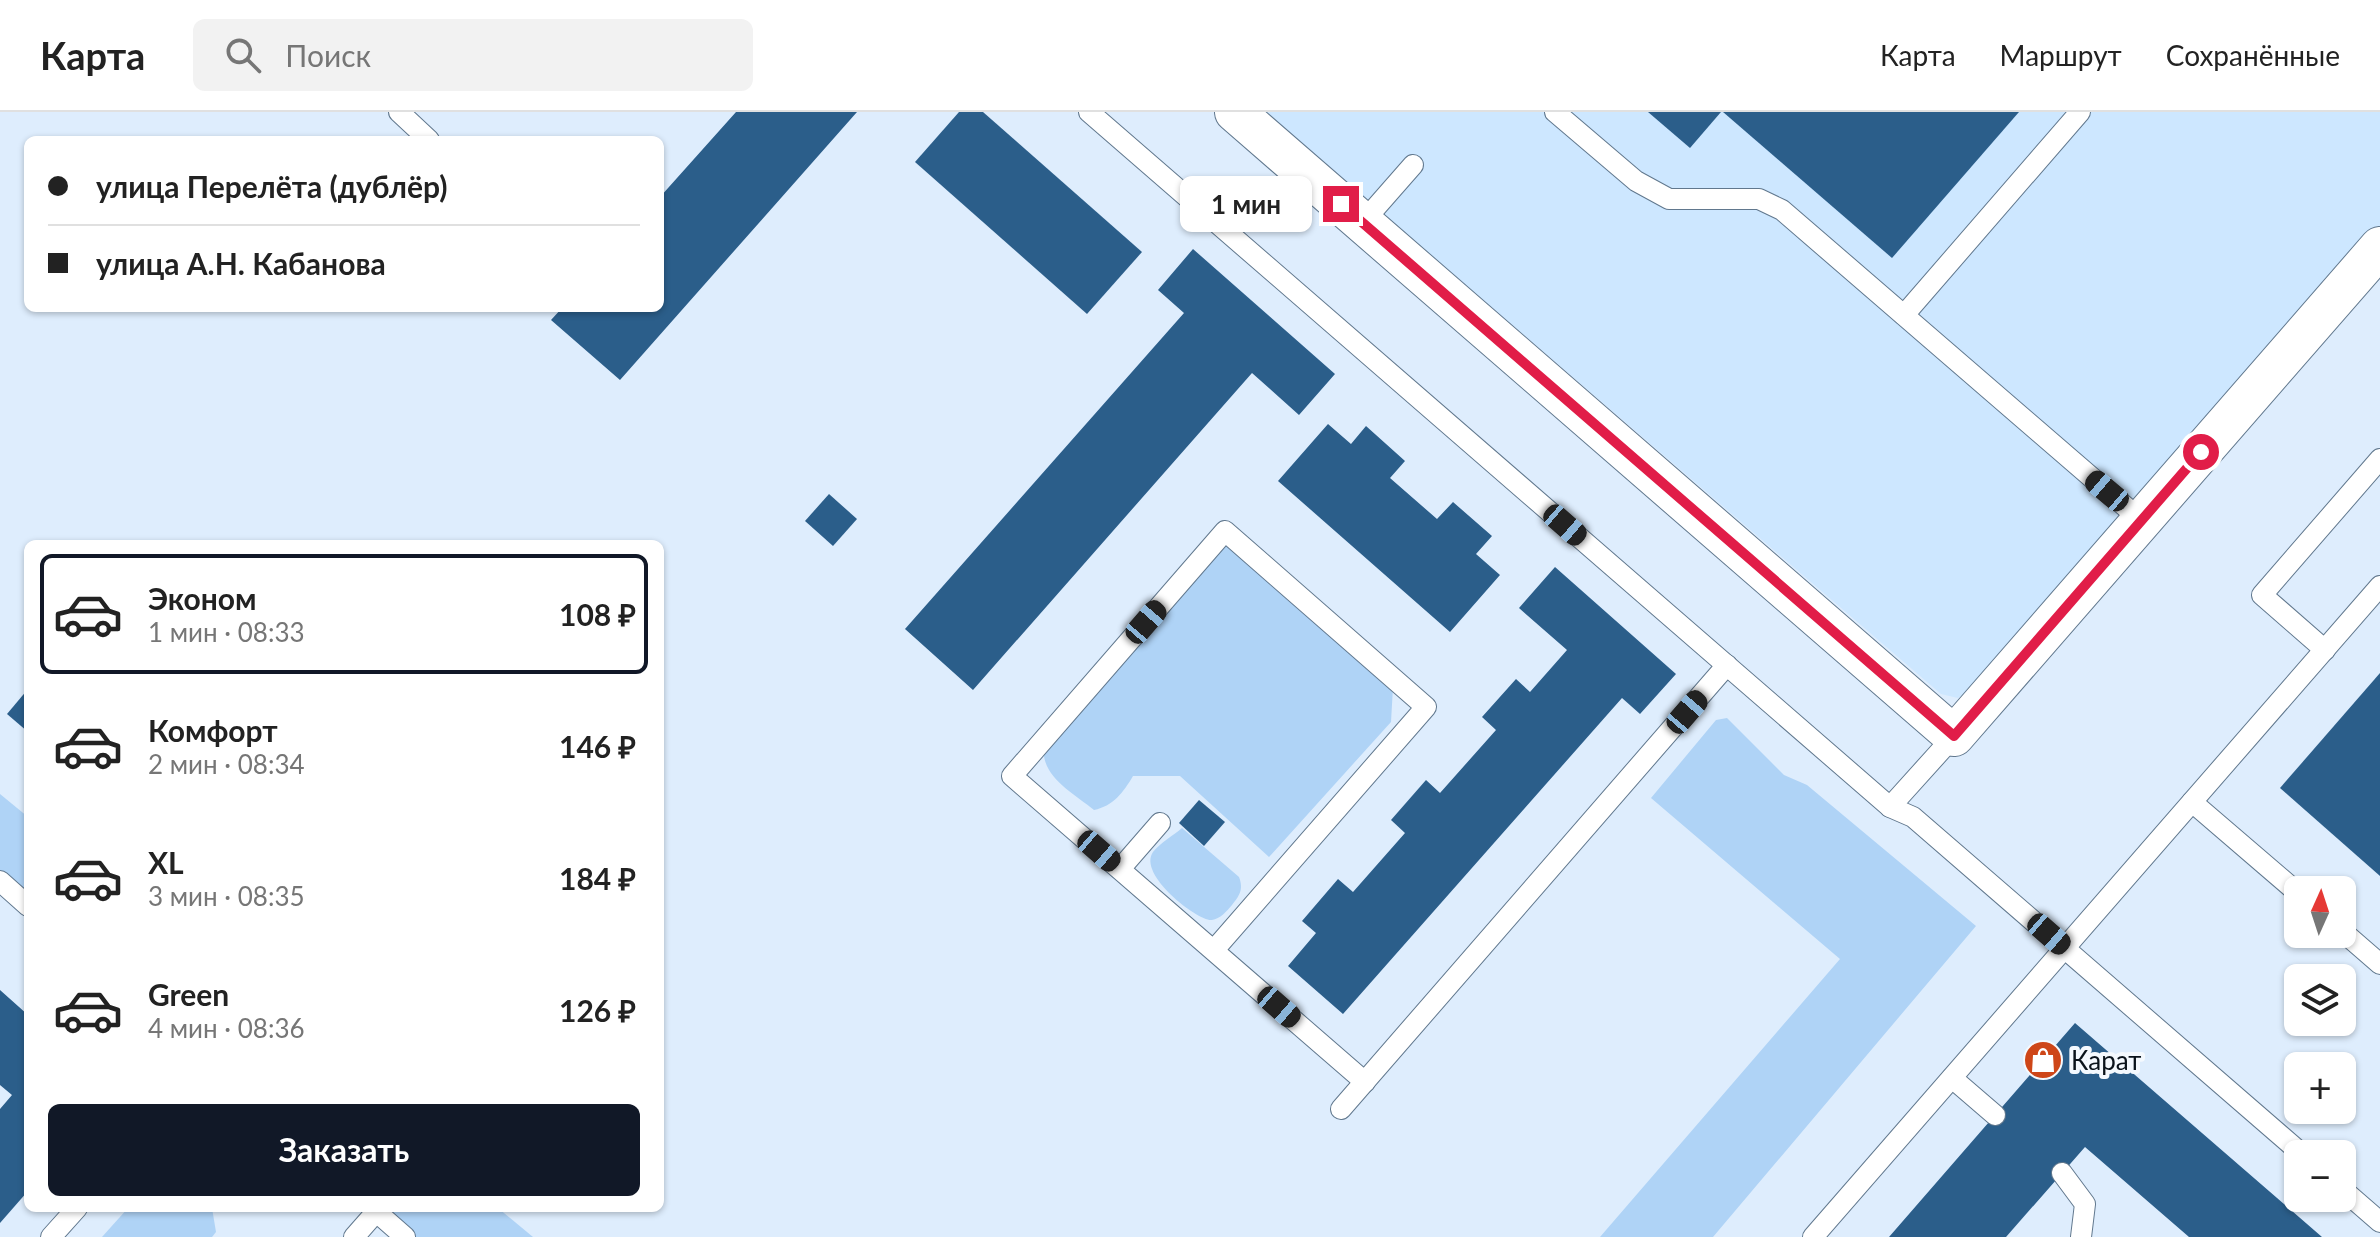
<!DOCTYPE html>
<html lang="ru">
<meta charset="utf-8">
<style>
:root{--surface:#fff;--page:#f2f2f2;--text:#222;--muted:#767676;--line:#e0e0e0;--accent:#111827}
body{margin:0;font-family:Lato,sans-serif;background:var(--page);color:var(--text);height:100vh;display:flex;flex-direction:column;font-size:30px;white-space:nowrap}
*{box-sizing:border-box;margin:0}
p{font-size:26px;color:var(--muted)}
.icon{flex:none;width:44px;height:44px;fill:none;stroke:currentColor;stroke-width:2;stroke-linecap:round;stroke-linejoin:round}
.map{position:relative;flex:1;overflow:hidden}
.panel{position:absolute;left:24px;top:428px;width:640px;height:672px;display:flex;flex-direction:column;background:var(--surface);border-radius:12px;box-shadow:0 2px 6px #0004}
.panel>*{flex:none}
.banner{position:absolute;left:24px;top:24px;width:640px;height:176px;border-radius:12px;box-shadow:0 2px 6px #0004;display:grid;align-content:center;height:176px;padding:0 24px;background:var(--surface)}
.needle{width:52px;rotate:3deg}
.controls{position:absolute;left:2284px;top:764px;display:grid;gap:16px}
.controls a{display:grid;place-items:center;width:72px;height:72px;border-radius:12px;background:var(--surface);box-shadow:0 2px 6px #0004;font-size:40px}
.end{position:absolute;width:36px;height:36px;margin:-18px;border:10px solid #e11d48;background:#fff;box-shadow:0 0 0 4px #fff}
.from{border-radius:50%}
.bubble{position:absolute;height:56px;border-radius:12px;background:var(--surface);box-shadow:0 2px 6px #0004;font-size:26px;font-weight:700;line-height:56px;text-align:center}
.car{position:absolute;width:24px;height:48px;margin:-24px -12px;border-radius:10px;box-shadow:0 0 6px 2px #0007;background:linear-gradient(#222 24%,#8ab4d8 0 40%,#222 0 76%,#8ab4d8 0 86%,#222 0)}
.banner b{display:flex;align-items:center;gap:28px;height:76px;font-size:30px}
.banner b+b{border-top:2px solid var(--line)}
.banner i{width:20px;height:20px;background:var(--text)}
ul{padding:14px 0 0;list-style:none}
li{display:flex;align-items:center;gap:24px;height:120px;margin:0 16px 12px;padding:0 8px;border:4px solid transparent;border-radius:12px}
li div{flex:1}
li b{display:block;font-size:30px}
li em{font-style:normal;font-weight:700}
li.current{border-color:var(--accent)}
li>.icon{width:72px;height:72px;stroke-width:1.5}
.action{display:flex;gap:16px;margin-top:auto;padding:16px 24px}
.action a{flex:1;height:92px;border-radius:12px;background:var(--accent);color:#fff;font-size:32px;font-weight:700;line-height:92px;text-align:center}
header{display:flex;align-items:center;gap:48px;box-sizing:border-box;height:112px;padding:0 40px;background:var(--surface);border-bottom:2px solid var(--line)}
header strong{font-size:38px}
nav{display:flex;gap:44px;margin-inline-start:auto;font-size:28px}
.search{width:560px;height:72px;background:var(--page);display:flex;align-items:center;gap:20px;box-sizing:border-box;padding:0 28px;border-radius:12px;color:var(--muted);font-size:30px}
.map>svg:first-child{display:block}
.built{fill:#cde7ff}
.green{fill:#afd3f6}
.building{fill:#2b5e8a}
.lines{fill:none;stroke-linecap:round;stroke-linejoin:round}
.service-casing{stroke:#61788e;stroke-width:22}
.minor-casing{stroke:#61788e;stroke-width:42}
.service{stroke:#fff;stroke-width:20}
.minor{stroke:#fff;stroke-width:40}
.route{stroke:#e11d48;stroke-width:10}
.labels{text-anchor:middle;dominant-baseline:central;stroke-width:8;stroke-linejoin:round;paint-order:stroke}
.poi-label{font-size:26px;fill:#0a131b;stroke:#f4f9fe;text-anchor:start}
</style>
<header>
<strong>Карта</strong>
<div class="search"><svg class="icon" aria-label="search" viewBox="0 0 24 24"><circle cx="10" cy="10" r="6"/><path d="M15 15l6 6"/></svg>Поиск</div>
<nav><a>Карта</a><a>Маршрут</a><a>Сохранённые</a></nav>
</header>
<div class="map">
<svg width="2380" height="1125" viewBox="0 0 2380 1125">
<rect width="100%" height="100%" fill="#deedfd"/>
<!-- built -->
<path class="built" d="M1265,0h1115v118l-406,459 -16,9 -17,-4z"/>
<!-- green -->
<g class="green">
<path d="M1225,434l9,2 159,139 -2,35 -122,135 -89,-81h-47c-10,17 -20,30 -39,34 -22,-18 -54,-34 -50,-64z"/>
<path d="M1727,606l57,57 23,10 169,141 -263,311h-113l240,-278 -189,-161 65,-78z"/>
<path d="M0,682l28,23v79l-28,-24z"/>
<path d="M1182,716l57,49c5,13 0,19 -7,28 -5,6 -12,14 -20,15 -13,2 -75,-45 -59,-68 7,-9 21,-17 29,-24z"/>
<path d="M128,1096h84l4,24 -4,5h-110z"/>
<path d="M382,1096h116l35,29h-118z"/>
</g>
<!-- building -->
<g class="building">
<path d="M736,0h121l-237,268 -69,-60 11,-12h98v-111z"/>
<path d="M959,0h24l159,140 -55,62 -172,-152z"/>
<path d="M1648,0h73l-31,36z"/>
<path d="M1723,0h296l-127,146z"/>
<path d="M1193,137l142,125 -36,41 -47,-42 -279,317 -68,-61 279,-316 -26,-23z"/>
<path d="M1328,312l23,20 15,-18 39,35 -15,17 47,41 16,-17 39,34 -16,18 24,21 -50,57 -172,-151z"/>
<path d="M829,382l28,25 -24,27 -28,-25z"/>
<path d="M1555,455l121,107 -36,40 -18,-16 -279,316 -55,-48 28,-33 -14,-12 36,-42 15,13 52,-59 -14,-13 35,-40 14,13 56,-63 -14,-13 34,-38 14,13 37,-42 -48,-42z"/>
<path d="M2380,561v203l-100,-88z"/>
<path d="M28,577v43l-21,-18z"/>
<path d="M1199,688l26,22 -21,24 -25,-23z"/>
<path d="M0,878l28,25v176l-28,32v-114l12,-14 -12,-10z"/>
<path d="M2075,911l247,214h-133l-104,-90 -79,90h-117z"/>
</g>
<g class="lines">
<defs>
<g id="service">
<path d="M399,0l30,28"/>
<path d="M1089,0l801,695"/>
<path d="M1555,0l81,69 33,18h90l23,11 360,311"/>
<path d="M1363,110l50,-57"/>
<path d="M1904,203l176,-203"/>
<path d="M2325,538l-63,-55 118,-136"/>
<path d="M1954,624l-64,71 23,10 389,337"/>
<path d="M2192,690l106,91"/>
<path d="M1120,757l40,-46"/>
<path d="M0,769l28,25"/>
<path d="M2342,819l38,33"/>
<path d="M1214,838l212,-243 -201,-176 -213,245 353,306"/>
<path d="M1952,966l43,37"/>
<path d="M1341,997l386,-444"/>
<path d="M2062,1061l23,31 -4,33"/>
<path d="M2342,1077l38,33"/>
<path d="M372,1096l33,29"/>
<path d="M51,1125l26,-29"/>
<path d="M354,1125l22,-25"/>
<path d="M1813,1125l567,-651"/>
</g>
<path id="minor" d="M1235,0l719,624 426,-489"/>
</defs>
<!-- service casing -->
<use href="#service" class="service-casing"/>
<!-- minor casing -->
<use href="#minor" class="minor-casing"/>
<!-- service -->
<use href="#service" class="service"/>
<!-- minor -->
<use href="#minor" class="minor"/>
</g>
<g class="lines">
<!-- route -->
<path class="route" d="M1341,92l613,532 247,-284"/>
</g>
<!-- icons -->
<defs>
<symbol id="shop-disc" viewBox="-11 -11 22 22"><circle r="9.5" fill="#ce4618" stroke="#f4f9fe"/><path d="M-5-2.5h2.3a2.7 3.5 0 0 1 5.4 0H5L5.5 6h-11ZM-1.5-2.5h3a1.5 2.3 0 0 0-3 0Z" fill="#fff"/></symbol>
</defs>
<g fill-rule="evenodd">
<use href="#shop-disc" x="2021" y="926" width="44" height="44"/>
</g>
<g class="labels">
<!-- poi labels -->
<g class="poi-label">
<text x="2071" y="948">Карат</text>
</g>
</g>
</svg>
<div class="controls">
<a><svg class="needle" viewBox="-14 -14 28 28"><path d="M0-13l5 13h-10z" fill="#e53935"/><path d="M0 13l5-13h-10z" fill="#767676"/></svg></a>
<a><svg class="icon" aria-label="layers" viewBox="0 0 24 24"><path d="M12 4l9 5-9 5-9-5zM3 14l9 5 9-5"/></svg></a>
<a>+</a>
<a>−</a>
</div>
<i class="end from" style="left:2201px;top:340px"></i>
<i class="end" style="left:1341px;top:92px"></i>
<div class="bubble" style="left:1180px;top:64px;width:132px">1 мин</div>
<i class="car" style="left:2107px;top:379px;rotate:310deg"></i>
<i class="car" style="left:1565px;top:413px;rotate:131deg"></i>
<i class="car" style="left:1146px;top:510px;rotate:41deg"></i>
<i class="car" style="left:1687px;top:600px;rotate:41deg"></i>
<i class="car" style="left:1099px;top:739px;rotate:131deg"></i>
<i class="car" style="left:2049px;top:822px;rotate:131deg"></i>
<i class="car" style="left:1279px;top:895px;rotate:131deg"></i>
<div class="banner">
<b><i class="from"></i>улица Перелёта (дублёр)</b>
<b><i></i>улица А.Н. Кабанова</b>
</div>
<section class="panel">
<ul>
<li class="current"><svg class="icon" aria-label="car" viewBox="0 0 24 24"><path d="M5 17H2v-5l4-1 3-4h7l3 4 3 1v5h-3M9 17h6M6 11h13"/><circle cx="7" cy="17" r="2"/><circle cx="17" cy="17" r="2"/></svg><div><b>Эконом</b><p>1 мин · 08:33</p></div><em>108 ₽</em></li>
<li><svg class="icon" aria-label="car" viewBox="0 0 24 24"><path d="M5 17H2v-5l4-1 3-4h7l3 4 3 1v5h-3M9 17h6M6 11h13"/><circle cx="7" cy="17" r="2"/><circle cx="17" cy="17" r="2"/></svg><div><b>Комфорт</b><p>2 мин · 08:34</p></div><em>146 ₽</em></li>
<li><svg class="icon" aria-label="car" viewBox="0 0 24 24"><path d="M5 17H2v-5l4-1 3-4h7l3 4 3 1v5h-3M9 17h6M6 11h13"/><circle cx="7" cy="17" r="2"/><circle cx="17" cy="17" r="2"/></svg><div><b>XL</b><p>3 мин · 08:35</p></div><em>184 ₽</em></li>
<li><svg class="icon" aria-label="car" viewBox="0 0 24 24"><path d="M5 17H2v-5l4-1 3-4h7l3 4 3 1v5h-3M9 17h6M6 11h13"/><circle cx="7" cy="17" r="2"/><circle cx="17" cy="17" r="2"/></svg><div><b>Green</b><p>4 мин · 08:36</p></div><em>126 ₽</em></li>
</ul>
<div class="action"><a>Заказать</a></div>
</section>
</div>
